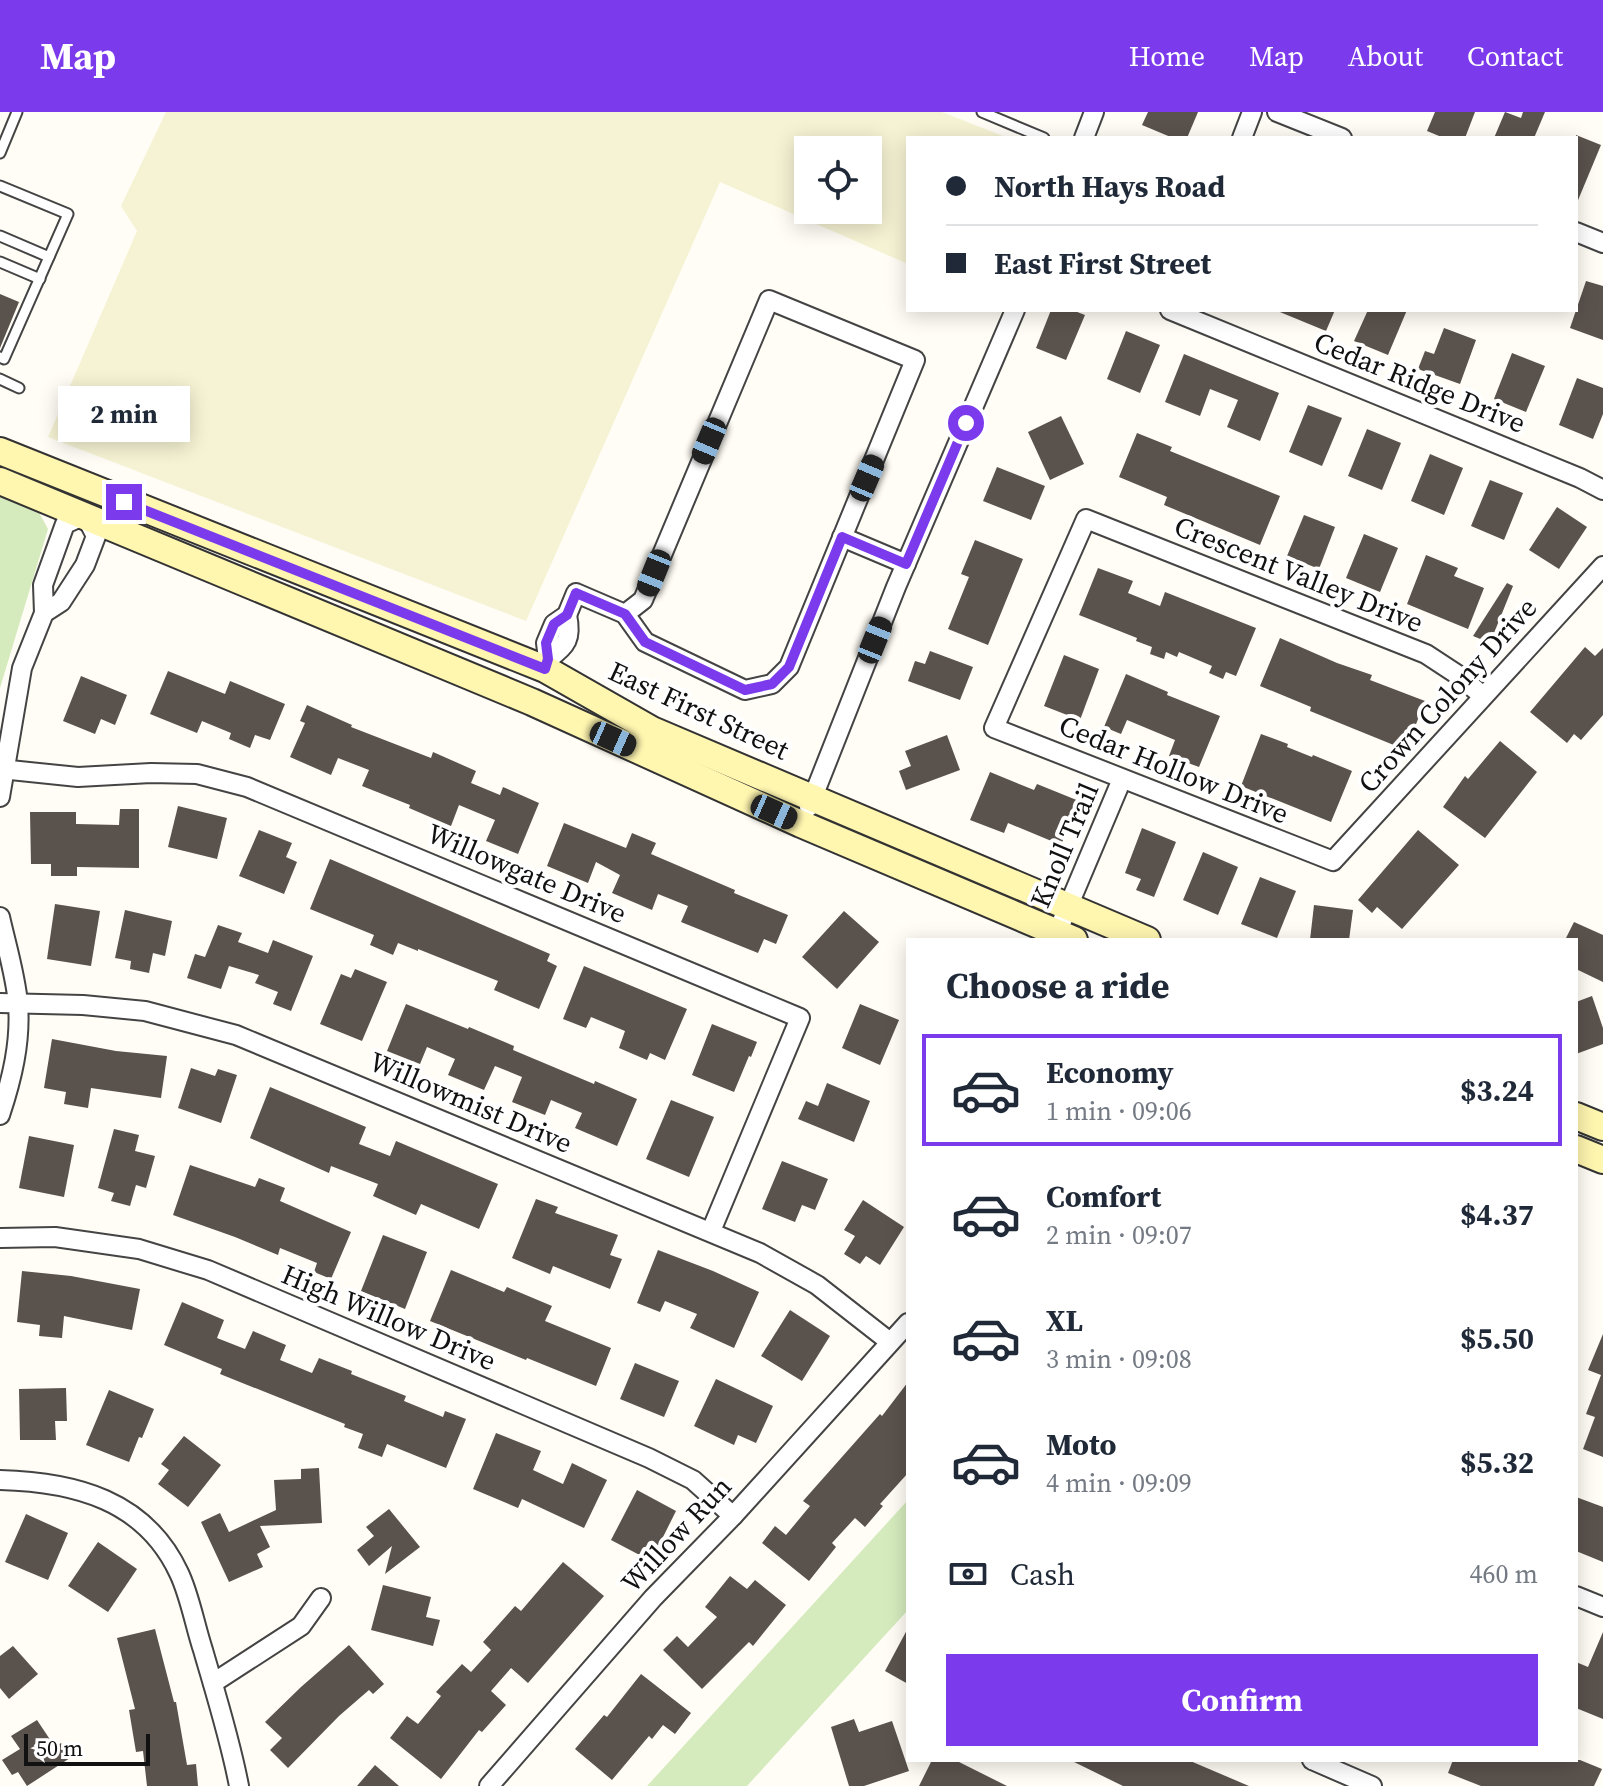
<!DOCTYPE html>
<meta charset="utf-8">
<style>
:root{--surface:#fff;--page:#f2f2f3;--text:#1f2937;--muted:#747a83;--line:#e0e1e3;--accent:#7c3aed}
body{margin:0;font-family:"Source Serif 4",serif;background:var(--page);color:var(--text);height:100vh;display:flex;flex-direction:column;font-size:30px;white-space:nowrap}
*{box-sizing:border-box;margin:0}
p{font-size:26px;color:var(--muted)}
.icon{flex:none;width:44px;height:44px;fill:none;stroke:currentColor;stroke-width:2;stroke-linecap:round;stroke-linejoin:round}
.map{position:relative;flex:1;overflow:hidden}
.drawer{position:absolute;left:906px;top:826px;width:672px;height:824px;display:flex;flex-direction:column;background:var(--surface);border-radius:0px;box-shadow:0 4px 20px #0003}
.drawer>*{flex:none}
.banner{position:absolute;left:906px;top:24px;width:672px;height:176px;border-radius:0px;box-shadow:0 4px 20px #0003;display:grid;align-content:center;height:176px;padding:0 40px;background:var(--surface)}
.tools{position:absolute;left:794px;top:24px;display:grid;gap:16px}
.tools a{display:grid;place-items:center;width:88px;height:88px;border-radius:0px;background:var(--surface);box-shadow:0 4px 20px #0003;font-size:40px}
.scale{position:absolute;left:24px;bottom:20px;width:126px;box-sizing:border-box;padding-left:8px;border:4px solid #111;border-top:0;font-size:22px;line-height:28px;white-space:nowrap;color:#111;-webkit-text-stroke:6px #fff;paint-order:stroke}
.end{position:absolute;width:36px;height:36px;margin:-18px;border:10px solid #7c3aed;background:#fff;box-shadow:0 0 0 4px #fff}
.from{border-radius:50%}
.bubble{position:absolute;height:56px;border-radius:0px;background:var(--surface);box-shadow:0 4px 20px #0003;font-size:26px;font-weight:700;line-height:56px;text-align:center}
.car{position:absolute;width:24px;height:48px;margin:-24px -12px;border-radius:10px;box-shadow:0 0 6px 2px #0007;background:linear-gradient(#222 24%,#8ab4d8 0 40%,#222 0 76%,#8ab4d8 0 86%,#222 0)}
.banner b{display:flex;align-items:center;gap:28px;height:76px;font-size:30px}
.banner b+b{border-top:2px solid var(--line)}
.banner i{width:20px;height:20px;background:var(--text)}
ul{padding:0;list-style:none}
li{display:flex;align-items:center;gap:24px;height:112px;margin:0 16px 12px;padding:0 24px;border:4px solid transparent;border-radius:0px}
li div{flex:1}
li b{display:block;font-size:30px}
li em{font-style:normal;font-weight:700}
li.selected{border-color:var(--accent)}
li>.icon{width:72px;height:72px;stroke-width:1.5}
h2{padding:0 40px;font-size:36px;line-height:96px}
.pay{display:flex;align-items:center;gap:20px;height:88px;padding:0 40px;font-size:30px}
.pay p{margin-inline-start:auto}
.cta{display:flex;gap:16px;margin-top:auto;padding:16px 40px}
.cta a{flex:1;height:92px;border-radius:0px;background:var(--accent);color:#fff;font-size:32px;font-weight:700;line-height:92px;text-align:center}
header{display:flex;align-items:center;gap:48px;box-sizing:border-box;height:112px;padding:0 40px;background:var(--accent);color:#fff}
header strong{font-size:38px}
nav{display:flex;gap:44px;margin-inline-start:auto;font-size:28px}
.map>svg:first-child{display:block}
.farmland{fill:#f6f3d4;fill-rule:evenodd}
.green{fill:#d5ebbd}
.building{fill:#5a524d}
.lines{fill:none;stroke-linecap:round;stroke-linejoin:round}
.service-casing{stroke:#444;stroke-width:13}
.minor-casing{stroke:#444;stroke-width:22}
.secondary-casing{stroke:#333;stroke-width:30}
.service{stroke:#fff;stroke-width:9}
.minor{stroke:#fff;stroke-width:18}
.secondary{stroke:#fff6b0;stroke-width:26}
.route{stroke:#7c3aed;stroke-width:10}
.labels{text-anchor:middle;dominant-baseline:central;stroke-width:8;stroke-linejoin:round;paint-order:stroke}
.street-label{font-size:28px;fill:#111;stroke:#fff}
</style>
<header>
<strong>Map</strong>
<nav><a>Home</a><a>Map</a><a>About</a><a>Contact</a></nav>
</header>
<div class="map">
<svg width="1603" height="1674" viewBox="0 0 1603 1674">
<rect width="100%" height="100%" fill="#fffdf5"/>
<!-- farmland -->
<path class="farmland" d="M166,0h776l66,26h-100v126l-188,-82 -194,439 -478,-184 89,-206 -16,-25zM808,38h60v60h-60z"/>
<!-- green -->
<g class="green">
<path d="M0,381l36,14 12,22 -48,159z"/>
<path d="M908,1388v110l-161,176h-100z"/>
</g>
<!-- building -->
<g class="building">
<path d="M1148,0h50l-11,26h-14l-31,-13z"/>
<path d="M1435,0h40l-10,26h-21l-17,-7z"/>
<path d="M1505,0l16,6 2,-6h22l-11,26h-40z"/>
<path d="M1576,23l25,10 -25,60z"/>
<path d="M1586,169l17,5v54l-33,-12z"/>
<path d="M0,182l19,8 -19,46z"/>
<path d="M1051,198h21l13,5 -19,45 -30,-12z"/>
<path d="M1275,198h60l-9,21z"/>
<path d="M1368,198h39l-19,45 -34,-14z"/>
<path d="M1444,216l32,12 -16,44 -42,-15 7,-18 9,3z"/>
<path d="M1126,219l34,14 -20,48 -33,-14z"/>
<path d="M1512,241l33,13 -19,46 -32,-13z"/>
<path d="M1184,242l95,39 -19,48 -33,-14 11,-27 -28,-11 -10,27 -35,-14z"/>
<path d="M1577,266l26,10v26l-10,25 -34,-14z"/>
<path d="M1308,293l34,13 -20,48 -33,-14z"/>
<path d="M1061,304l23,48 -34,16 -22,-48z"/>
<path d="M1367,317l34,14 -19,47 -34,-14z"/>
<path d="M1137,321l35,14 -2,4 110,45 -20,49 -96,-40 3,-8 -48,-20z"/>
<path d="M1430,342l33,14 -19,47 -33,-14z"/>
<path d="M997,355l48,19 -14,34 -48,-19z"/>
<path d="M1490,368l33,13 -19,47 -33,-14z"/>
<path d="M1557,395l30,20 -28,42 -30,-19z"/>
<path d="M1304,403l31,12 -16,42 -32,-13z"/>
<path d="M1364,422l34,14 -18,44 -34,-14z"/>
<path d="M975,428l48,19 -35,86 -40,-16 21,-52 -8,-3z"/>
<path d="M1426,443l32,13 -4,8 30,12 -16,41 -61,-25z"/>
<path d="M1098,456l35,13 -5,12 32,13 5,-14 91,36 -20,48 -10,-4 -3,7 -14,-6 3,-7 -33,-14 -2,5 -11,-5 -2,7 -14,-5 2,-7 -16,-6 1,-3 -58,-23z"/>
<path d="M1507,471l6,3 -23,57 -17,-7z"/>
<path d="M1280,526l57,25 35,12 -2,5 55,21 -19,49 -96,-39 1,-4 -51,-21z"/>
<path d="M1585,535l10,9 8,-8v67l-22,25 -7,-6 -7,9 -37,-31z"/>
<path d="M930,539l43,16 -13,33 -52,-19 7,-20 10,3z"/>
<path d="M1064,543l35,14 -19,51 -36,-14z"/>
<path d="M168,559l57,23 5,-13 55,23 -15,36 -15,-5 -5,13 -21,-9 2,-6 -29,-12 -5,12 -47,-19z"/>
<path d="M1126,562l42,18 -1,3 53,21 -21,51 -30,-11 6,-16 -48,-20 -6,14 -17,-7z"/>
<path d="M81,564l46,19 -12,30 -14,-6 -6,15 -32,-13z"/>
<path d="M307,593l45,20 -1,2 80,31 2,-6 43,19 -5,12 29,12 3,-8 36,16 -21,51 -32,-13 9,-21 -36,-15 -8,21 -42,-18 1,-3 -48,-19 7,-16 -31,-12 -7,17 -41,-18 15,-34 -5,-2z"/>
<path d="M1261,622l27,10 -1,3 25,10 1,-2 39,16 -21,51 -90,-36z"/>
<path d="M947,623l13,35 -54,20 -7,-19 12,-5 -6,-15z"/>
<path d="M1500,629l37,31 -52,66 -42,-31 22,-31 3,3z"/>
<path d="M990,660l44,18 3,-6 42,17 -18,44 -53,-22 -4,10 -34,-13z"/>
<path d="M178,694l49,12 -10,41 -49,-12z"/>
<path d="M120,697h19v59l-62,-1v9h-26v-12h-20l-1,-52h46v12l43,1z"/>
<path d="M564,711l62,25 6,-15 24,10 -5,11 84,36 -1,3 54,22 -12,29 -12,-5 -6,14 -77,-31 7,-16 -30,-12 -6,16 -40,-17 8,-18 -24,-13 -8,21 -41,-17z"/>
<path d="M1142,716l34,14 -22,55 -18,-7 5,-11 -16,-6z"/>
<path d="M259,718l33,13 -6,14 11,5 -13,32 -45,-18z"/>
<path d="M1418,718l41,35 -57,64 -25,-22 -5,6 -14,-13z"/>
<path d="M1203,740l35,15 -20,48 -35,-15z"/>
<path d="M330,747l220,95 -3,7 10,5 -18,43 -45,-19 4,-9 -80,-32v2l-20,-8 -5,12 -23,-10 4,-10 -64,-26z"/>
<path d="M1260,765l36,14 -19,47 -36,-14z"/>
<path d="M55,792l45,7 -9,55 -44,-7z"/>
<path d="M1314,793l39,5 -4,30h-39z"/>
<path d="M125,798l47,11 -7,35 -12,-3 -4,20 -19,-4 1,-8 -16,-3z"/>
<path d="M844,799l35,31 -42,47 -35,-32z"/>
<path d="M1574,810l29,13v47l-27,-13v-29h-11z"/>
<path d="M218,813l24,8 -4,9 30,11 5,-13 40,16 -22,55 -18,-7 5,-12 -23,-9 4,-8 -30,-9 -8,23 -34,-11 8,-24 10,3z"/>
<path d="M584,854l103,43 -22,51 -15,-7 -3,7 -28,-12 6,-17 -34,-14 -5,11 -23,-9z"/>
<path d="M355,857l32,13 -25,59 -42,-17 21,-50 10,4z"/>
<path d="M1592,884l11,32v16l-27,10v-52z"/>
<path d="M406,892l62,25 1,-2 45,19 -1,4 81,34 1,-3 42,18 -20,47 -42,-18 7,-15 -31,-13 -6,15 -33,-13 10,-25 -27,-11 -11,24 -36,-15 7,-16 -28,-12 -7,17 -33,-13z"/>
<path d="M860,892l39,16 -19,45 -38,-17z"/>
<path d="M712,912l45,18 -6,15 -2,-1 -15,36 -42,-17z"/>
<path d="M52,927l64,12 51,5 -6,42 -70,-10 -3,20 -24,-4 2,-12 -22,-4z"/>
<path d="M191,956l24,8 3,-7 19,6 -16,48 -43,-15z"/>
<path d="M827,971l43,18 -16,41 -56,-23 8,-18 12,5z"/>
<path d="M270,975l96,40 -7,17 31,12 6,-15 102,43 -19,45 -58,-25 -5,11 -43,-19 5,-12 -47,-18 -2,7 -79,-35z"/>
<path d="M671,988l43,17 -25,60 -43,-18z"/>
<path d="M114,1017l25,6 -4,16 20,5 -9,32 -10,-3 -6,21 -19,-5 3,-8 -16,-5z"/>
<path d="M29,1024l45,9 -10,52 -45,-9z"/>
<path d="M782,1049l46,18 -13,31 -13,-5 -7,17 -33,-13z"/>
<path d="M190,1053l65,22 4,-9 26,10 -5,13 71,31 -20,47 -17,-7 3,-9 -37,-15 -2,7 -43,-18 -62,-22z"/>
<path d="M536,1087l22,8 -3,6 63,22 -8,20 12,4 -12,30 -57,-23 -3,8 -38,-16z"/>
<path d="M863,1088l41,27 -24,38 -14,-9 -6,8 -16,-10 11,-18 -11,-6z"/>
<path d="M383,1123l44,17 -22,57 -44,-18z"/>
<path d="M658,1138l55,21 46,21 -25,56 -44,-20 7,-14 -32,-13 -5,11 -23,-9z"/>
<path d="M451,1158l53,22 3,-5 45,19 -7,15 66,27 -15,38 -69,-28 -1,2 -96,-39z"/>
<path d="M22,1159l49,5 69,13 -8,41 -68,-14 -2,22 -23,-2 1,-11 -23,-3z"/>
<path d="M182,1190l42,18 -7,18 28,11 8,-18 33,14 -6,15 32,13 7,-15 33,13 -1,3 55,22 -2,5 39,16 2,-6 21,8 -20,49 -59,-24 -5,13 -24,-9 5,-14 -19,-7 1,-3 -125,-50 2,-5 -58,-24z"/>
<path d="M790,1198l40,26 -28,45 -41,-25z"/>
<path d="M1603,1222v123l-20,-8 12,-32 -9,-3 15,-39 -13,-5z"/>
<path d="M635,1251l44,18 -15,36 -44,-18z"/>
<path d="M716,1267l57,27 -17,37 -18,-8 -4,10 -40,-19z"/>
<path d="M908,1270v91l-28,31 3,2 -18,21 -10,-9 -23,25 4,4 -27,34 -47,-38 13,-17 11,9 24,-29 -7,-5 77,-87 2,2z"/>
<path d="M66,1276l1,33h-12l1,19h-36l-1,-51z"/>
<path d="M109,1278l45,19 -12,29 -3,-1 -10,25 -43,-17z"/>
<path d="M496,1321l45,18 -8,19 30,14 9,-21 35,17 -23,48 -62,-29 -4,9 -45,-19z"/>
<path d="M184,1324l37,29 -33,42 -30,-23 11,-14 -8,-6z"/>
<path d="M319,1356l3,55 -62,3 10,21 -13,7 6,13 -34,15 -28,-60 19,-9 9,19 47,-22 -2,-30 27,-1v-10z"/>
<path d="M637,1378l39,21 -25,50 -40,-21z"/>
<path d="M1576,1385l27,10v55l-27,-11z"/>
<path d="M389,1397l31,38 -35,27 7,-28 -23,20 -12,-16 17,-14 -8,-9z"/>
<path d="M26,1402l42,19 -20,47 -43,-18z"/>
<path d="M98,1430l39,27 -29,43 -40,-26z"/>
<path d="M563,1450l41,34 -76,87 -17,-15 -20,23 15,14 -24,27 -3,-2 -38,49 -51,-41 17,-22 11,8 23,-28 -5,-4 26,-28 9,8 20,-22 -8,-8 32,-36 6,5z"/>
<path d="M730,1464l17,13 8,-9 31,25 -33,41 -4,-4 -47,47 -39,-39 14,-14 11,11 29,-30 -12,-10z"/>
<path d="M383,1473l48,12 -5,20 14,3 -7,26 -62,-16z"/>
<path d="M908,1516v56l-23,-13z"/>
<path d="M155,1517l19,73h2l11,63 9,-1 2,22h-51l-4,-35 -7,1 -7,-42 6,-1 -18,-71z"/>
<path d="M1603,1520v87l-27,-11v-46l12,5z"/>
<path d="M349,1533l35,39 -11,10 -4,-4 -30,26 -51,52 -18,-18 12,-12 -17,-16 36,-35z"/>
<path d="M13,1534l25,28 -29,25 -9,-11v-32z"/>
<path d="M641,1562l50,39 -16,21 -12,-9 -11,14 -3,-3 -37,44 -37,-31 29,-34 3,2z"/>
<path d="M854,1607l5,13 33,-11 17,50 -45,15h-15l-18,-59z"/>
<path d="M37,1608l18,27 6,-4 9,15 -43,28 -9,-14 -6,3 -10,-15 18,-11 -9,-13z"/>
<path d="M932,1648h23l52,26h-88z"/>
<path d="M1070,1648h118l61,26h-126z"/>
<path d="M1453,1648h127l22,9 -8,17h-113l-33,-13z"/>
<path d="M375,1653l24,21h-42z"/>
</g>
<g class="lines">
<defs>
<g id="service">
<path d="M982,0l62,26"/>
<path d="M0,41l17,-41"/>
<path d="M0,74l68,28 -64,145 -4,-2"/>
<path d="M0,124l49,21"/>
<path d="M0,150l40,17"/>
<path d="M0,267l19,9"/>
</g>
<g id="minor">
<path d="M1277,0l65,26"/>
<path d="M1084,26l10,-26"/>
<path d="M1242,26l10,-26"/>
<path d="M1576,120l27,11"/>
<path d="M1170,198l410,168 23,12"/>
<path d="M842,425l64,27"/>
<path d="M548,547c19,-13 24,-21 19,-44"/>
<path d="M545,557l3,-10 -2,-16 8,-19 13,-9 9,-22 49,21 20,28 100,48 27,-6 17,-17 126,-307 -146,-60 -126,300 -18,14"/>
<path d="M1483,584l-25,-21 -32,-21 -340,-135 -92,209 339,133 270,-295"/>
<path d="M0,657l78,8 73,-4 46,1 50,13 553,231 -89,213"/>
<path d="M0,685l22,-129 22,-55 -1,-28 22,-61 20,-9 11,21 -11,29 -24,37 -17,11"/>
<path d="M809,695l87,-220 119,-277"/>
<path d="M0,805c6,27 16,60 18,87 3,38 -6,75 -18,111"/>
<path d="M1057,821l65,-154"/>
<path d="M0,891l83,2 62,6 91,24 524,218 57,32 73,57"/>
<path d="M0,1126l55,-1 84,12 69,21 441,188 44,22 40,36"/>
<path d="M0,1368c75,2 145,20 179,93 11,23 16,53 24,77 13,45 27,89 36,136"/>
<path d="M1576,1484l27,11"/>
<path d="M213,1571l88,-57 20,-28"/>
<path d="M1312,1648l60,26"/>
<path d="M489,1674l164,-188 80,-82 175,-193"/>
</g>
<g id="secondary">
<path d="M0,339l545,218 107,61 495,210"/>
<path d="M0,369l532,221 269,122 273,116"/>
<path d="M1576,1004l27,11"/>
<path d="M1576,1037l27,11"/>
</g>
</defs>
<!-- service casing -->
<use href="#service" class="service-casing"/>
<!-- minor casing -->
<use href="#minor" class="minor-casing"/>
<!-- secondary casing -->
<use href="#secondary" class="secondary-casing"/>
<!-- service -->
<use href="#service" class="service"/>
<!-- minor -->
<use href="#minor" class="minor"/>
<!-- secondary -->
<use href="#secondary" class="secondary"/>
</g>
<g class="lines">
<!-- route -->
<path class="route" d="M124,390l421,167 3,-10 -2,-16 8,-19 13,-9 9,-22 49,21 20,28 100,48 27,-6 17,-17 53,-130 64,27 60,-141"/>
</g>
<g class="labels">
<!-- street labels -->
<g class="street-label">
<text transform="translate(1420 270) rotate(22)">Cedar Ridge Drive</text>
<text transform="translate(1299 462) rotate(22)">Crescent Valley Drive</text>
<text transform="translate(1447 583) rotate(-48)">Crown Colony Drive</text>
<text transform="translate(699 598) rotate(25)">East First Street</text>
<text transform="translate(1174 657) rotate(22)">Cedar Hollow Drive</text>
<text transform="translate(1064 733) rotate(-67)">Knoll Trail</text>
<text transform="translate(527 761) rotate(23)">Willowgate Drive</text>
<text transform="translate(471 990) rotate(23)">Willowmist Drive</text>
<text transform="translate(389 1205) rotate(23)">High Willow Drive</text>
<text transform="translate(676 1422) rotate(-47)">Willow Run</text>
</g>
</g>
</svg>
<div class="tools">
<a><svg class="icon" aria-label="locate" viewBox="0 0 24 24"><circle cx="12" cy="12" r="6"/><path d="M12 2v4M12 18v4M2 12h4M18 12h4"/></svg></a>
</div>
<div class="scale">50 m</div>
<i class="end from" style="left:966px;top:311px"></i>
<i class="end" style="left:124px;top:390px"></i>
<div class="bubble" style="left:58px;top:274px;width:132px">2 min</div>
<i class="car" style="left:709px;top:329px;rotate:203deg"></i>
<i class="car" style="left:867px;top:366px;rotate:23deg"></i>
<i class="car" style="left:654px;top:461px;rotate:202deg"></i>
<i class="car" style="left:875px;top:528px;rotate:22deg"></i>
<i class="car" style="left:613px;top:627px;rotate:114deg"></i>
<i class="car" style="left:774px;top:700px;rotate:114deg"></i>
<div class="banner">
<b><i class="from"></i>North Hays Road</b>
<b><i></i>East First Street</b>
</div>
<section class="drawer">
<h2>Choose a ride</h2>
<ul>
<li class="selected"><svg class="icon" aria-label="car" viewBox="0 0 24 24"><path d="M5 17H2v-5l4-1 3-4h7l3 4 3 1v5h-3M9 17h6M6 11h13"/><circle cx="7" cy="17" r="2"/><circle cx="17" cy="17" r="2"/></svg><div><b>Economy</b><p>1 min · 09:06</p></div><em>$3.24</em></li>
<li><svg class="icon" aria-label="car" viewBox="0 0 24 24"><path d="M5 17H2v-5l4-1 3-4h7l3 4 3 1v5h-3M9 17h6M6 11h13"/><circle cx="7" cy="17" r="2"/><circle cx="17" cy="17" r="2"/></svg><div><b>Comfort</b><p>2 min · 09:07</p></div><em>$4.37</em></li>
<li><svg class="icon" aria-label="car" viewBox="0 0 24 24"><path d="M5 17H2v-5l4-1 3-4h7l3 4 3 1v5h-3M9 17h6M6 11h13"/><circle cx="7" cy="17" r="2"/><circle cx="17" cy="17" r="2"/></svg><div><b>XL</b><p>3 min · 09:08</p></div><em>$5.50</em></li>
<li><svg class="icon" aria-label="car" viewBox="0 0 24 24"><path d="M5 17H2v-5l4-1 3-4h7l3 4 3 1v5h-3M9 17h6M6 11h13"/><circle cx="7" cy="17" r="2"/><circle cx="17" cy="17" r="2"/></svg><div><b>Moto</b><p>4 min · 09:09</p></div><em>$5.32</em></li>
</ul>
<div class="pay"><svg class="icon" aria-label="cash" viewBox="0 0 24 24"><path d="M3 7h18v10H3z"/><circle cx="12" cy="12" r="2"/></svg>Cash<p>460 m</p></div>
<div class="cta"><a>Confirm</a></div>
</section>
</div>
